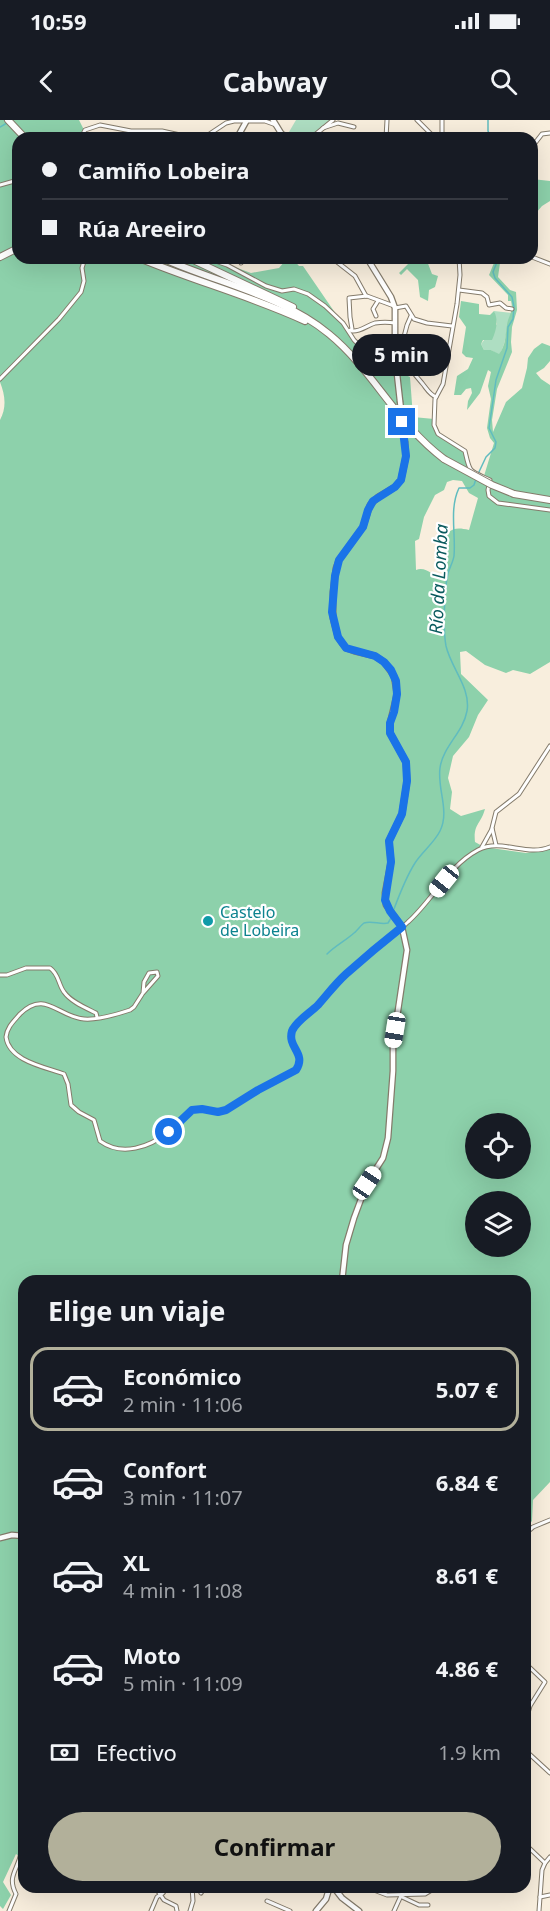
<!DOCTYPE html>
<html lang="es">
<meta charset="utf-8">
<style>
:root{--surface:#171b24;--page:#242831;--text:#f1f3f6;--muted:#9ea1a6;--line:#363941;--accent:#b2b09a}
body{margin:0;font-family:"Noto Sans",sans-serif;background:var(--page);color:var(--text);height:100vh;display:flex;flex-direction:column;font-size:22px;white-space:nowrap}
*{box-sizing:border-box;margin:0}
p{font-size:20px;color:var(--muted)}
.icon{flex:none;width:33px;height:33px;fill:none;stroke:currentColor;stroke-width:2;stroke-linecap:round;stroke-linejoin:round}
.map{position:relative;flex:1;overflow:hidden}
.sheet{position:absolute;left:18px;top:1155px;width:513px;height:618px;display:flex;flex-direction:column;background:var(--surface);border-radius:18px;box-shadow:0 6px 24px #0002}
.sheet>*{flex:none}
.top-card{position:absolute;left:12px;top:12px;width:526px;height:132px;border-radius:18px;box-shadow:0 6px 24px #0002;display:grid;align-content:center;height:132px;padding:0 30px;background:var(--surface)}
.controls{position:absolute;left:465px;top:993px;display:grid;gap:12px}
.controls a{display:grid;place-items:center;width:66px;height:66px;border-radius:50%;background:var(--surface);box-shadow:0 6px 24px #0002;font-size:30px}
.end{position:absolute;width:27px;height:27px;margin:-14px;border:8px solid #1a73e8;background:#fff;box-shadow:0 0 0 3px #fff}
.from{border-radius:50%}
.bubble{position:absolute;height:42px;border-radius:21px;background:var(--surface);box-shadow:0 6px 24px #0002;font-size:20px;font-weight:700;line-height:42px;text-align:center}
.car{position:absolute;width:18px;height:36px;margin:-18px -9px;border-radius:8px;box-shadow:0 0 4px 2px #0007;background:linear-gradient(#fff 24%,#345 0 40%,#fff 0 76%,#345 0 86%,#fff 0)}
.top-card b{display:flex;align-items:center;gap:21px;height:57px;font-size:22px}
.top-card b+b{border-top:2px solid var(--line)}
.top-card i{width:15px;height:15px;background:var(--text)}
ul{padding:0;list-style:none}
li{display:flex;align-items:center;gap:18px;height:84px;margin:0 12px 9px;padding:0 18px;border:3px solid transparent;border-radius:18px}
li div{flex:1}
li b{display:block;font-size:22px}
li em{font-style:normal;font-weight:700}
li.current{border-color:var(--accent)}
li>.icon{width:54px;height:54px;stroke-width:1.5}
h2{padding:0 30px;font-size:27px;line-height:72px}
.pay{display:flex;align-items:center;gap:15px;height:66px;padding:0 30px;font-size:22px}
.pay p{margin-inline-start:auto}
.button{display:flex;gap:12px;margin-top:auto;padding:12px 30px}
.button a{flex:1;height:69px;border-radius:36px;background:var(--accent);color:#111;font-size:24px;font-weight:700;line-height:69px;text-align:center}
.status{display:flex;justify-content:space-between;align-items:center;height:42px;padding:0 30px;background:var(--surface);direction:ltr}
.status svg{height:16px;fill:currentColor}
header{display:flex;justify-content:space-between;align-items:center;height:78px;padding:0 30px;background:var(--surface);font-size:27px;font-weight:700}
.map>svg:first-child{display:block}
.green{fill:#aedec2}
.forest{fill:#8dd1ab;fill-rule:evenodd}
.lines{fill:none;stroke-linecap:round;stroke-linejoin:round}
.stream{stroke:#60bcbf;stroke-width:1.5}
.minor-casing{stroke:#847b6b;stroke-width:5}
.tertiary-casing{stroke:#847b6b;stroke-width:7}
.trunk-casing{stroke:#847b6b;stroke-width:8}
.minor{stroke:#fff;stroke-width:3}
.tertiary{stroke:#fff;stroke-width:4.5}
.trunk{stroke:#fff;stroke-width:6}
.tertiary-bridge-casing{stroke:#847b6b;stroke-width:7;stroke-linecap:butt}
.trunk-bridge-casing{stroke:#847b6b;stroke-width:8;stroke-linecap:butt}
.tertiary-bridge{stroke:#fff;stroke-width:4.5}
.trunk-bridge{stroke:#fff;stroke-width:6}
.route{stroke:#1a73e8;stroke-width:8}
.culture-dot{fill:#0f9aa8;stroke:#fff;stroke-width:2}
.labels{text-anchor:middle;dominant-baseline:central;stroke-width:4.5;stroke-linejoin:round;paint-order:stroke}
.culture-label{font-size:16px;fill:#0d838f;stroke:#fff;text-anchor:start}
.water-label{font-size:18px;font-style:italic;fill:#0a5b5e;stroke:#fff}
</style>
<div class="status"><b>10:59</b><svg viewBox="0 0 49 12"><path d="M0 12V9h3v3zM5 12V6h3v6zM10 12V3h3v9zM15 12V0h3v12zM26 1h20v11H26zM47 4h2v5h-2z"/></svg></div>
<header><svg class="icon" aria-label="back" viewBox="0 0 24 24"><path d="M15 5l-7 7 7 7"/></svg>Cabway<svg class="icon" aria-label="search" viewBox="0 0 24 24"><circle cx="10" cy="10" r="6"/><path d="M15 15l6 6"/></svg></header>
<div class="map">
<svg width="550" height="1791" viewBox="0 0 550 1791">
<rect width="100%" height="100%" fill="#f8eedd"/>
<!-- green -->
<g class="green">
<path d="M296,0h35l-15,14 -16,4 -11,-6z"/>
<path d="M494,191l18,2c-7,13 -4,28 -13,42l-8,-5h-7l-3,-6 16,-20z"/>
</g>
<!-- forest -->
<g class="forest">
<path d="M0,0h79l9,18h-70v120h192l41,15 28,-5 6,-7 -2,-3h9l7,8h4l61,89 46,22 3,40 21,2 4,15 23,13 6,10v7l3,5 14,7 10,-33 -4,-5 -3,-10 4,-29 -3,-13 3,-14 -3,-2 -8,23 -13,17 1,-9 4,-8 -1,-5 -5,1 -5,6h-7l3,-19 11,-7 5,-11 -7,-1 -4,-4 4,-26 -7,-10 2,-16 18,3v10l11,1 4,-4c5,10 2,20 -2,29h-9l-2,4 3,6h7l8,4c7,-9 6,-17 8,-29 1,-9 7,-13 4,-24h-3v-6l-19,-20 7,-17h2l2,5 -2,14 12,13 6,2 1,18 -5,17 -1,15 1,10 -15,37 -5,31 1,12 13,-30 16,-14 5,-20 1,-10 6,-9 8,-6 8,3v15l-6,7 -8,5 5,6 9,6v277l-20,12 -17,-4 -7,3 -21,-8 -19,-14 -6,1 1,22 27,26 -10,15 -9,22 -16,19 -5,22 4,14 -2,17 11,7 24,-7c-4,15 -12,15 -10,33l9,5 42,6 24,-4v633l-17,18 -1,21 -7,8v-248h-501v579l-8,-6 -13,28 8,13 -8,14 -3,-3v-1486c7,-13 5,-25 0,-38zM453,360l9,1 7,12 9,5 -9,32c-16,-4 -20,0 -29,12l7,11 -5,26c-9,-3 -16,-13 -26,-9l-1,-29 4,-2 5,-22 11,-22 9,-5 3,-8zM476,1004h44v44h-44zM476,1082h44v44h-44z"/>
<path d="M532,59l18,2v20l-8,5 -6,7 -3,-1z"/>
<path d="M414,138h9l4,3 5,13 6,2 -3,11 -6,3 -1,11 -8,-4 -2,-17 -11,-11 -6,6 -2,-2z"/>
</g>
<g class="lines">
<!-- stream -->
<g class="stream">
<path d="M488,0v11l3,7"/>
<path d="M0,7l7,-4"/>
<path d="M478,354l8,-17 9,-9 1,-6 -7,-14 7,-48 11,-32 1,-21 5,-8 1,-12 -2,-10 -17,-19 -2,-6 4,-10 -3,-4"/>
<path d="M394,789c6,-16 12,-32 21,-46 7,-11 19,-20 25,-32 10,-20 -3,-42 0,-63 3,-22 23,-35 27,-57 4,-23 -16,-43 -21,-65 -3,-16 -2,-56 2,-73 2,-6 5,-11 6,-17 2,-23 -5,-47 5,-68h11l4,-3 2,-6"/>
<path d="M327,834c8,-8 18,-13 27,-21 3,-2 7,-8 10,-10 8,-3 16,2 24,0l3,-5"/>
</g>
<defs>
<g id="minor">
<path d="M417,0l18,18"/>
<path d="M442,0v18"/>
<path d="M323,8l15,-5 16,4"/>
<path d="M281,13l15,5"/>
<path d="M81,18l4,-8 15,-5 31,6h31l27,6h12l7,-2 18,-12 8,-2h31l11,4"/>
<path d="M308,18l8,-4 17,-14"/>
<path d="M386,18l1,-18"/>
<path d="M532,27l10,-13 8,-1"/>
<path d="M0,65l18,-5"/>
<path d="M532,137l18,7"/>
<path d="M207,138l20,7 39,21 16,5 12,-2 14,5 17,12 18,17 11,17 7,7 18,-1v8"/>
<path d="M239,138l2,5"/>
<path d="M332,138l23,18 11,20"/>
<path d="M459,138l1,17 -3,29 -14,80 -8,15 -1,26 4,9 27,17c5,22 3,19 25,29l-2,10 1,6 9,7 52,7"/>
<path d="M459,170l23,3 5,4 2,8 11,-2 6,5 6,1"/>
<path d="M395,188l11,-2 8,13 13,4 25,3"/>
<path d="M376,196l-3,-7 5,-8"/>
<path d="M411,196c-13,25 -7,48 11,67 5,6 7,11 14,14"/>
<path d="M349,211l3,-2 -2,-12 -1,-19 18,-2 27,10"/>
<path d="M352,211c8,1 14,-5 23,-8 6,-1 14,-1 20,0"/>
<path d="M0,259l59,-60 22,-27 3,-11 -2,-13 3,-10"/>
<path d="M496,725l-4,-17 4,-16 23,-18 31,-48"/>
<path d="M482,727l10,-18"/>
<path d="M0,855h7l19,-7h24c9,6 8,16 14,24 7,10 22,16 32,21l1,4"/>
<path d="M143,873l1,-11 5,-9 8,-1 1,4 -15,17 -9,14 -4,3c-12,4 -34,10 -46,9 -26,-2 -39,-30 -64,-5 -6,7 -13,13 -14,23 3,24 39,30 58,37l4,10 3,21 8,7 15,8 6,21c22,16 50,6 68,-9 8,-6 15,-18 24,-22 10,-5 21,4 32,1 12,-5 24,-16 35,-22 12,-6 26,-11 37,-19 12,-18 -13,-24 -2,-42 5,-9 16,-15 23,-22 10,-10 18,-21 28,-31 20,-19 43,-34 63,-53 25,-22 40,-56 70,-72 23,-12 49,7 72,-3"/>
<path d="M525,1414l8,-7 17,-7"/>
<path d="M525,1543l20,19 -15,24 -5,17"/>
<path d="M525,1630l25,23"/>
<path d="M525,1724l20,19"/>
<path d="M155,1767l9,13 12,6 1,5"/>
<path d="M366,1767l21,8 38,-1 5,-3"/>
<path d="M201,1773l4,-6"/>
<path d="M402,1777l17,8h9"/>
<path d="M540,1777l10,-2"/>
<path d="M267,1781l23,10"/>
<path d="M9,1791l7,-17c-9,-18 1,-22 5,-41"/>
<path d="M151,1791l6,-14 6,-4 4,-6"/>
<path d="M190,1791l3,-10 -1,-14"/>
<path d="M394,1791l11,-24"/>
<path d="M539,1791l3,-41 3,-7 5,-6"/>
</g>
<g id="tertiary">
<path d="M273,0l11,18"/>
<path d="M237,18l10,-18"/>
<path d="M367,138l24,39 4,11v48l5,45"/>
<path d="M342,1161l4,-36 8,-27 13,-35 16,-25 5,-20 5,-67v-27l14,-94 -5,-23 -16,-22 -1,-12 6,-31 -2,-21 13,-27 5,-33 -1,-19 -16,-29v-10l7,-29 -3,-18 -10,-14 -9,-6 -21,-5 -8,-3 -4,-5 -4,-6 -5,-19v-26l3,-24 3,-8 24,-33 7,-22 8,-8 17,-10 6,-7 5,-24 -1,-13"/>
<path d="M0,1418l12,-3 12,1"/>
<path d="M335,1769l7,9 17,13"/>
<path d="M316,1791l10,-12 3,-10"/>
</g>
<g id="trunk">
<path d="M8,0l17,18"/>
<path d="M0,137l18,-9"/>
<path d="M139,138c55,23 112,38 166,63"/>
<path d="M162,138c55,25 120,37 167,76 44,36 67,89 115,125"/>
<path d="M189,138l104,49"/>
<path d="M514,374l36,6"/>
</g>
</defs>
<!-- minor casing -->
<use href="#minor" class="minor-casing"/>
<!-- tertiary casing -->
<use href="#tertiary" class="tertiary-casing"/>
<!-- trunk casing -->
<use href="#trunk" class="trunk-casing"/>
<!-- minor -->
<use href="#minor" class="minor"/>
<!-- tertiary -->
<use href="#tertiary" class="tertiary"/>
<!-- trunk -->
<use href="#trunk" class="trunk"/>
<defs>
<path id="tertiary-bridge" d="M400,281l5,42"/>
<path id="trunk-bridge" d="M444,339l48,26 22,9"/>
</defs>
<!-- tertiary-bridge casing -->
<use href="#tertiary-bridge" class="tertiary-bridge-casing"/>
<!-- trunk-bridge casing -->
<use href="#trunk-bridge" class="trunk-bridge-casing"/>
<!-- tertiary-bridge -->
<use href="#tertiary-bridge" class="tertiary-bridge"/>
<!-- trunk-bridge -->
<use href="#trunk-bridge" class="trunk-bridge"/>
</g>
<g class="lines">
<!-- route -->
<path class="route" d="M169,1012l23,-22 10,-1 16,3 8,-2 32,-20 38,-20c11,-17 -9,-22 -4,-39 4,-10 18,-18 26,-26 9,-10 17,-21 28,-31 18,-16 37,-32 56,-47l-12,-16 -5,-11 6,-38 -2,-21 13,-27 5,-33 -1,-19 -16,-29v-10l4,-11 3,-18 -1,-13 -5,-11 -7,-8 -9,-6 -29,-8 -8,-11 -6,-25 3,-36 4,-16 24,-33 5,-17 5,-9 22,-14 6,-7 5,-24 -4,-34"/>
</g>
<!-- markers -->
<circle class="culture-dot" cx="208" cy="801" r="6"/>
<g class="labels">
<!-- culture labels -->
<g class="culture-label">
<text x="220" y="792">Castelo<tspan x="220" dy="18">de Lobeira</tspan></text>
</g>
<!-- water labels -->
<g class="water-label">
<text transform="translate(438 459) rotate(-87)">Río da Lomba</text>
</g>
</g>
</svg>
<div class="controls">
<a><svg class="icon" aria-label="locate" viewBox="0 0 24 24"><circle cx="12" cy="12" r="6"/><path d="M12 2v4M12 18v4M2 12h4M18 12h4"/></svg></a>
<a><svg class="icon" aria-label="layers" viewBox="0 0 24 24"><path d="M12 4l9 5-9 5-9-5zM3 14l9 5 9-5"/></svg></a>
</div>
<i class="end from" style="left:169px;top:1012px"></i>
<i class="end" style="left:402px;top:302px"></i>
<div class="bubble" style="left:352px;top:214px;width:99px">5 min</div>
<i class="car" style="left:444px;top:761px;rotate:219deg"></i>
<i class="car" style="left:395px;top:910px;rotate:189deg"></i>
<i class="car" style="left:367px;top:1063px;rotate:34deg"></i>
<div class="top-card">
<b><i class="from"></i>Camiño Lobeira</b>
<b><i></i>Rúa Areeiro</b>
</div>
<section class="sheet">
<h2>Elige un viaje</h2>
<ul>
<li class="current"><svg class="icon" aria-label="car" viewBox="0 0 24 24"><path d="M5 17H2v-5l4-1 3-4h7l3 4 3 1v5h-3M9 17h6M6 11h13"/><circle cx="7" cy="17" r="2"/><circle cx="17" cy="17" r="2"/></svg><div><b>Económico</b><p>2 min · 11:06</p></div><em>5.07 €</em></li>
<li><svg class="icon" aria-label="car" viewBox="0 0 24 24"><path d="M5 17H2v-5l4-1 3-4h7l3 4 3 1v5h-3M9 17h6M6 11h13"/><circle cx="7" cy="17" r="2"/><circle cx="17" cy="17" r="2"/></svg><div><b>Confort</b><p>3 min · 11:07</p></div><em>6.84 €</em></li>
<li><svg class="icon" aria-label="car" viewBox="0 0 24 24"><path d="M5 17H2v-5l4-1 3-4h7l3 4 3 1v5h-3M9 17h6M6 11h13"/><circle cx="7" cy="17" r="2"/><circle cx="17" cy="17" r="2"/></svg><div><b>XL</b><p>4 min · 11:08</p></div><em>8.61 €</em></li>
<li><svg class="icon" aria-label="car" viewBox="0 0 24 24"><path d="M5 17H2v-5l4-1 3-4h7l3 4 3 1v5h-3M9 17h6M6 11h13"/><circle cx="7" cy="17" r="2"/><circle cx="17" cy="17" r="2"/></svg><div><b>Moto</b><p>5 min · 11:09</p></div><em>4.86 €</em></li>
</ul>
<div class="pay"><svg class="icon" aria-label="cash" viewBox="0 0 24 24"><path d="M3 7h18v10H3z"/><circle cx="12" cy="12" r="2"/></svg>Efectivo<p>1.9 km</p></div>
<div class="button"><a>Confirmar</a></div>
</section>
</div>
